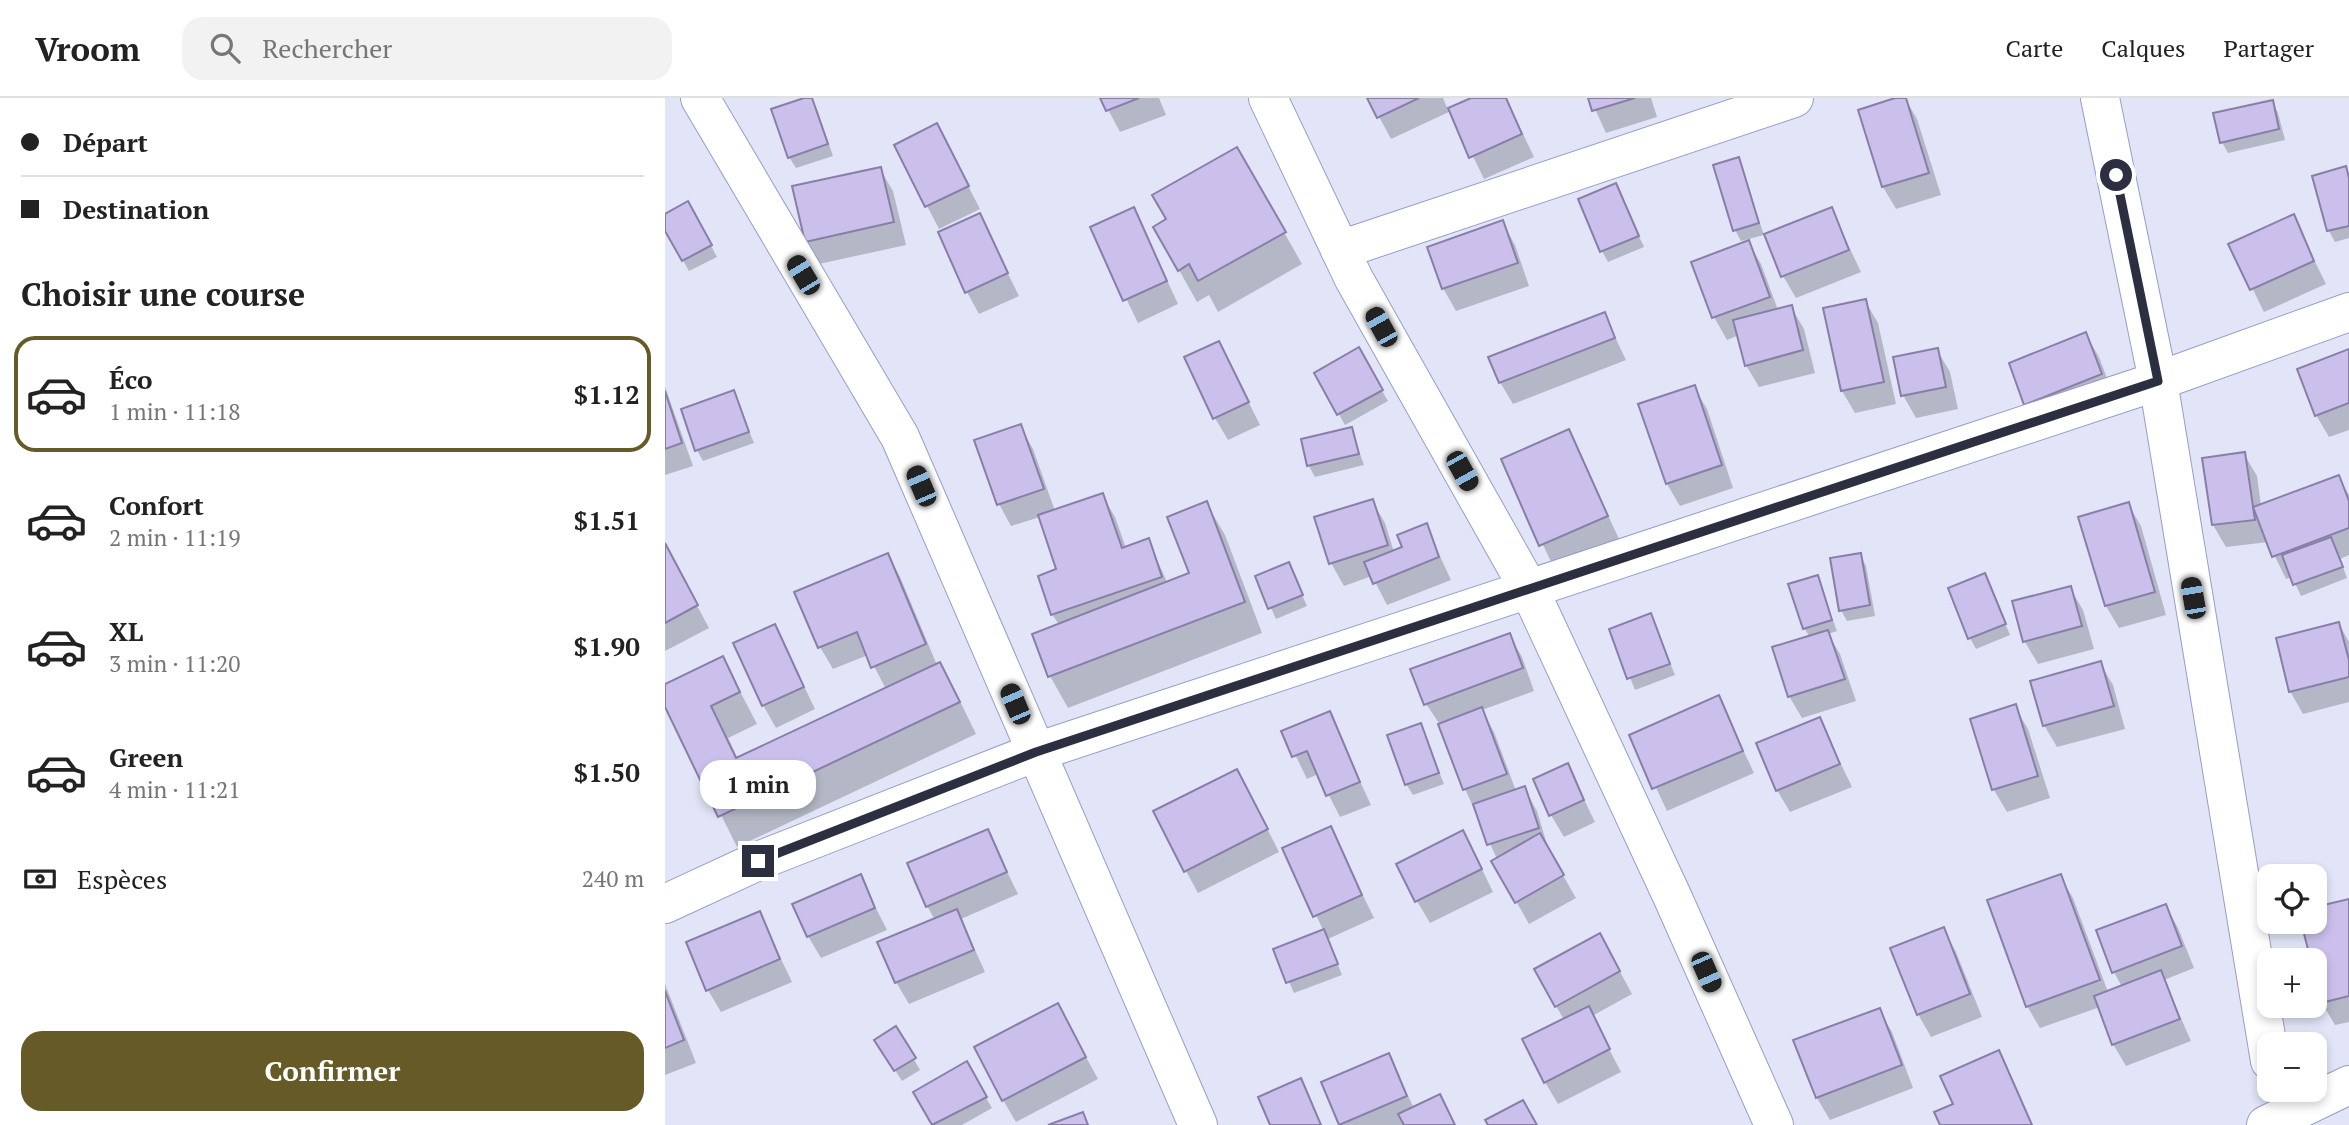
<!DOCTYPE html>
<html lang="fr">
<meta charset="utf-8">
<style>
:root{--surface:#fff;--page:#f2f2f2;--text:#222;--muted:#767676;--line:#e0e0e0;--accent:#665a27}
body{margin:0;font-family:"PT Serif",serif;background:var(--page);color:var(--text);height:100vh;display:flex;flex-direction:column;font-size:26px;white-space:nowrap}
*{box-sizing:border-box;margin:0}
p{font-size:23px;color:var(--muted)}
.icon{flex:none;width:38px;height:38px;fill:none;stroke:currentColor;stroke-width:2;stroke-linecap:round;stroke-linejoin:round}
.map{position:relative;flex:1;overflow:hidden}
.details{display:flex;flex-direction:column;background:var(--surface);width:665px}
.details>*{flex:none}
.hud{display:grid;align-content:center;height:154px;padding:0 21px;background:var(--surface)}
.controls{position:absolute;left:1592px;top:766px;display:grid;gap:14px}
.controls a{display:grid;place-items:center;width:70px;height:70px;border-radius:14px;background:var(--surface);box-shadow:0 4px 10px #0003;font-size:35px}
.end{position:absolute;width:32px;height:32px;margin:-16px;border:9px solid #2c2f40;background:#fff;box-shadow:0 0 0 4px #fff}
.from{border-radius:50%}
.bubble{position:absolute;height:49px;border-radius:21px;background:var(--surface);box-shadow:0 4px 10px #0003;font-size:23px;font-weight:800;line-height:49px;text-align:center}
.car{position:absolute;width:21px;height:42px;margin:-21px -10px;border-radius:9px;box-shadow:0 0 5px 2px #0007;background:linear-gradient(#222 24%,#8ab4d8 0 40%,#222 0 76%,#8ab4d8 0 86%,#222 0)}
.hud b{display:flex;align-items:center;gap:24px;height:66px;font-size:26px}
.hud b+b{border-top:2px solid var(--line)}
.hud i{width:18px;height:18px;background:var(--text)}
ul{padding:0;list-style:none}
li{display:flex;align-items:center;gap:21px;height:116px;margin:0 14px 10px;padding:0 7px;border:4px solid transparent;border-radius:21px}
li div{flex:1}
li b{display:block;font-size:26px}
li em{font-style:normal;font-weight:800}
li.active{border-color:var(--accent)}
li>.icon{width:63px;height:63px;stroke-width:1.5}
h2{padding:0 21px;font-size:32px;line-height:84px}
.pay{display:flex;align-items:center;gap:18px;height:77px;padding:0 21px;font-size:26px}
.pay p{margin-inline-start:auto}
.action{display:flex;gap:14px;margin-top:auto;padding:14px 21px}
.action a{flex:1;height:80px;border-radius:21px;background:var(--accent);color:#fff;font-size:28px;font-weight:800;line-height:80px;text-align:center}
header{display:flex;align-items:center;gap:42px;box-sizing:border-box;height:98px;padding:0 35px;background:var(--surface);border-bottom:2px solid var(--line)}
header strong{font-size:33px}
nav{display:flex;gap:38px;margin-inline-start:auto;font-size:24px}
.search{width:490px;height:63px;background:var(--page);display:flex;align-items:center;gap:18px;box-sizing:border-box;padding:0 24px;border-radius:21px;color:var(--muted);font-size:26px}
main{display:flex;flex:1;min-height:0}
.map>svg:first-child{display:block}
.shadow{fill:#0003}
.building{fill:#cbc0ec;stroke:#887ea7;stroke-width:2}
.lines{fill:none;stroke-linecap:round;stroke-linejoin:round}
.minor-casing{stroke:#969ec8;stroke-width:40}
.tertiary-casing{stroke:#969ec8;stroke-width:40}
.minor{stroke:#fff;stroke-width:38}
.tertiary{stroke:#fff;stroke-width:38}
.route{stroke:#2c2f40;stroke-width:9}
</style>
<header>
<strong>Vroom</strong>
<div class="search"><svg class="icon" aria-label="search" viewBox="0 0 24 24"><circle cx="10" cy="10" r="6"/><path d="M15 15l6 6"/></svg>Rechercher</div>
<nav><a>Carte</a><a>Calques</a><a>Partager</a></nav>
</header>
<main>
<section class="details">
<div class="hud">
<b><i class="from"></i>Départ</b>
<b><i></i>Destination</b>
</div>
<h2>Choisir une course</h2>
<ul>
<li class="active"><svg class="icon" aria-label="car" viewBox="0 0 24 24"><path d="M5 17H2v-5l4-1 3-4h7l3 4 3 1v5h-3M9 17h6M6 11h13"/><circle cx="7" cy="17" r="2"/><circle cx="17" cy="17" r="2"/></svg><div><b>Éco</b><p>1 min · 11:18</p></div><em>$1.12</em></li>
<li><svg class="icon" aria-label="car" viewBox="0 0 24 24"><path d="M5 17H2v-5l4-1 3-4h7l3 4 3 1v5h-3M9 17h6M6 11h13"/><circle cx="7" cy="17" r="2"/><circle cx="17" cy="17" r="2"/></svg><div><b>Confort</b><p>2 min · 11:19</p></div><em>$1.51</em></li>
<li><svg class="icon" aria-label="car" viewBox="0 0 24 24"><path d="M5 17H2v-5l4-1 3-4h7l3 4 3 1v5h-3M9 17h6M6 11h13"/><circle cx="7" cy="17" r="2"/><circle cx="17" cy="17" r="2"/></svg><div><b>XL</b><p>3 min · 11:20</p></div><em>$1.90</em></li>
<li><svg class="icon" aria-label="car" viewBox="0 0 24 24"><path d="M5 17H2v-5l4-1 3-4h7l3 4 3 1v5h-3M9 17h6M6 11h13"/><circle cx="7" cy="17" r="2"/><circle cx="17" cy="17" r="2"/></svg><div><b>Green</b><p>4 min · 11:21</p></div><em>$1.50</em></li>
</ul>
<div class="pay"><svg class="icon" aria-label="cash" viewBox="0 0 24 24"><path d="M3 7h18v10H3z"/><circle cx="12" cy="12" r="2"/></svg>Espèces<p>240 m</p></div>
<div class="action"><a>Confirmer</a></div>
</section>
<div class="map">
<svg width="1684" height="1027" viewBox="0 0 1684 1027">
<rect width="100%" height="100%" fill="#e1e5f7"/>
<!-- shadow -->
<g class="shadow">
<path d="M144,0l8,11 16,47 -37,12 -7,-11z"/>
<path d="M437,0h57l7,17 -46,17z"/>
<path d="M704,0h74l5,12 27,-12h31l28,59 -50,22 -33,-68 -60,28z"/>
<path d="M925,0h61l6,19 -51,16z"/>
<path d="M1240,0l12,21 24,76 -45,14 -13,-22 -23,-76z"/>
<path d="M1607,4l6,11 7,27 -57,13 -6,-11z"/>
<path d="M272,28l43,83 -41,20 -43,-83z"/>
<path d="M572,51l65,115 -84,48 -9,-17 -12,7 -42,-75 13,-7z"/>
<path d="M1073,61l26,76 -23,6 -6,-11z"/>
<path d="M1680,70l4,7v63l-14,4 -6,-11 -15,-54z"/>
<path d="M215,71l13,22 13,54 -87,19 -13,-22z"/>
<path d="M950,87l29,62 -36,15 -6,-11z"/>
<path d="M23,105l29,54 -28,14 -24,-43v-12z"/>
<path d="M469,111l44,95 -40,19 -46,-95z"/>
<path d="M1166,111l30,63 -65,26 -13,-22z"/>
<path d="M314,117l40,81 -40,18 -12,-22z"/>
<path d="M1628,119l33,67 -62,28 -33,-67z"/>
<path d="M838,125l12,22 14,41 -73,25 -13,-23z"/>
<path d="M1083,144l13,22 17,46 13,-3 13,22 11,44 -56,14 -13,-22 -7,-30 -12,5 -13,-23z"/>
<path d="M1200,203l13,22 18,81 -41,9 -13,-22z"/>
<path d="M939,216l22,46 -113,44 -13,-22z"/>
<path d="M1421,237l13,22 15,40 -88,7 -15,-40z"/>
<path d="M554,245l41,82 -32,15 -13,-22z"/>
<path d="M693,252l30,51 -43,24 -29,-52z"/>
<path d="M1272,252l13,22 8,37 -42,9 -13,-23z"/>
<path d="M1684,253v79l-20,7 -13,-22z"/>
<path d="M0,289l28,79 -28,9z"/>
<path d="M1029,289l13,22 26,79 -53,18 -13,-22 -26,-79z"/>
<path d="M68,294l21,51 -51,18 -6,-11z"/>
<path d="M355,328l13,23 22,62 47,-16 13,22 11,31 22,-8 20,44 24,-10 14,-71 19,32 37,98 -194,75 -18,-32 9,-51 -7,-11 6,-44 -18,-53 -29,9 -12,-22z"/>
<path d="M686,331l13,36 -49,12 -6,-11 -6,-25z"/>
<path d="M904,333l50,108 -65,29 -51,-108z"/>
<path d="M1579,356l13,22 4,30 77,-29 11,18v60l-9,4 7,19 -46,18 -9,-19 -6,2 -18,-37 -42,5 -13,-22z"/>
<path d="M707,403l13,22 9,29 10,-4 22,-22 25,54 -64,25 -15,-29 -28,10 -13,-23z"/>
<path d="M1463,406l13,22 25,89 -47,13 -13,-22z"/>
<path d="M0,448l44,82 -44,23z"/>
<path d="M223,457l12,22 37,88 20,30 19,39 -239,113 -72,-145v-16l58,-27 34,65 -29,14 10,21 148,-70 -18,-34 -35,14 -13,-22z"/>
<path d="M1195,457l6,11 9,50 -28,5 -6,-11z"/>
<path d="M623,466l19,42 -31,13 -19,-42z"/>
<path d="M1320,478l25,59 -34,14 -6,-11z"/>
<path d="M1152,479l20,54 -9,3 12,20 16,47 -54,17 -13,-22 21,-59 -6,-9z"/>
<path d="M1405,490l13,22 11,39 -56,15 -13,-22 -11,-39z"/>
<path d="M986,518l24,59 -40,15 -24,-60z"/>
<path d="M1674,526l10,18v60l-46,12 -13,-23z"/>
<path d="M110,528l40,83 -39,19 -13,-23z"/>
<path d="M844,537l13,22 12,34 -52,19 12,22 22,59 8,-3 13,23 12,40 27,47 -47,26 -35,-62 3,-3 -32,-70 -24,-63 -15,-22z"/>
<path d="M1435,565l13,22 12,44 -68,18 -13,-22z"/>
<path d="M1053,599l36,76 -87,38 -36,-76z"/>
<path d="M1350,609l13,22 22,69 -43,14 -13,-22 -22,-70z"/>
<path d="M664,616l42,91 -31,12 -22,-43 -11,5 -23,-47z"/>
<path d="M1154,621l33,68 -62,25 -13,-22z"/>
<path d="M755,627l24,59 -31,11 -7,-11z"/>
<path d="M902,667l28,57 -31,15 -13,-22z"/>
<path d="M584,695l30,59 -81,41 -12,-22z"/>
<path d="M665,730l44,90 -46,21 14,36 -48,18 -19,-43 49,-18 -39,-83z"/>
<path d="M322,733l31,63 -57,25 24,53 -76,32 -13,-22 39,-62 -8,-14z"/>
<path d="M810,757l18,37 -63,31 -13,-22z"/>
<path d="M1395,778l13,22 35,94 14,-5 -8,-15 52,-66 12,22 16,40 -30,12 27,61 -65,25 -13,-22 -13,-37 -60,21 -13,-22z"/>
<path d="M195,779l27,53 -66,28 -13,-22z"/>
<path d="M1684,803v121l-14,3 -13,-22 -7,-81z"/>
<path d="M94,815l33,69 -71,30 -13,-22z"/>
<path d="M1278,831l13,23 26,65 -51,20 -13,-23 -25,-65z"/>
<path d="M947,859l20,37 -40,22 29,56 -63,32 -13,-22 19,-62 -28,-50z"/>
<path d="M0,886l31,79 -31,12z"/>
<path d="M1214,912l13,22 21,56 -83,32 -13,-22 -21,-57z"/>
<path d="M231,930l24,42 -18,11 -26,-41z"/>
<path d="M405,930l28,51 -82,43 -13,-22z"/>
<path d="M1333,954l35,73h-91l13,-20z"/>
<path d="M723,958l26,52 25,-12 16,29h-114l-18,-42z"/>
<path d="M301,966l26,44 -30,17h-28l-19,-33z"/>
<path d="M635,982l22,45h-50z"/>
</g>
<!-- building -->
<g class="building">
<path d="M139,0h8l16,46 -40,14 -17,-49z"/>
<path d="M435,0h39l-33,13z"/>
<path d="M702,0h52l-42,20z"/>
<path d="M806,0h35l16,36 -53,24 -21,-50z"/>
<path d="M923,0h47l-43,13z"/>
<path d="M1230,0h11l23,75 -47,14 -24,-77z"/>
<path d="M1608,2l6,29 -59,14 -7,-30z"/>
<path d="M272,25l32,63 -44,21 -31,-62z"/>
<path d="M572,49l49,85 -88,49 -9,-17 -11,7 -25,-44 13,-8 -14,-24z"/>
<path d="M1074,59l20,66 -26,8 -20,-66z"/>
<path d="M1681,68l3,12v48l-22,5 -15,-55z"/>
<path d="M216,69l13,55 -89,20 -13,-56z"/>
<path d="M951,85l23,53 -39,16 -22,-53z"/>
<path d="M23,103l24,44 -30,16 -17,-30v-17z"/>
<path d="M469,109l33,74 -44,20 -33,-74z"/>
<path d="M1167,109l17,43 -68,27 -17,-43z"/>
<path d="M315,115l28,60 -43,20 -27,-61z"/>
<path d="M1629,116l20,47 -64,29 -22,-46z"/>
<path d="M838,122l15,43 -76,26 -15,-42z"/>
<path d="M1084,142l21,57 -58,21 -21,-56z"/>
<path d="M1201,201l18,83 -43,9 -18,-83z"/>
<path d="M1127,207l11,45 -58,16 -12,-46z"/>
<path d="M940,214l10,26 -116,45 -11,-26z"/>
<path d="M1421,234l16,42 -78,31 -15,-42z"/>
<path d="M554,243l30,61 -36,17 -29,-62z"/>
<path d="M694,249l24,43 -46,25 -23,-42z"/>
<path d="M1273,250l8,39 -45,9 -8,-39z"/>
<path d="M1684,251v54l-34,13 -18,-47z"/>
<path d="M1030,287l27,80 -56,19 -28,-80z"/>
<path d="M69,292l15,42 -54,19 -14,-42z"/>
<path d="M0,293l17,52 -17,6z"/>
<path d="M356,326l23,65 -47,16 -23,-65z"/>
<path d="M687,329l7,27 -52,12 -6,-27z"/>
<path d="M904,331l39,87 -69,30 -38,-87z"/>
<path d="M1580,354l10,68 -43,5 -10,-67z"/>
<path d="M1674,377l10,26v27l-77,29 -19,-50z"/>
<path d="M438,395l19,55 27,-10 13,39 -111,38 -13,-39 18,-7 -18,-54z"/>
<path d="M708,401l15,46 -59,19 -15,-47z"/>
<path d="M542,403l38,101 -197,75 -16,-43 157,-61 -22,-56z"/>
<path d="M1464,404l26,90 -50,14 -27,-89z"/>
<path d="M762,425l12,34 -66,27 -9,-22 38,-15 -5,-12z"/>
<path d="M1666,439l12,30 -50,18 -11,-30z"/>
<path d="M0,445l33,62 -33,18z"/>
<path d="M223,455l38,91 -55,24 -14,-36 -39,16 -24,-56z"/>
<path d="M1196,455l9,52 -31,6 -9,-53z"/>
<path d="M624,464l14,33 -35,14 -13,-33z"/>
<path d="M1320,475l21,51 -38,15 -20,-51z"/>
<path d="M1153,477l14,45 -29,9 -15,-45z"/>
<path d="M1406,488l11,40 -59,16 -11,-41z"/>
<path d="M986,515l19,51 -43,15 -18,-50z"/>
<path d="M1674,524l10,38v17l-60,15 -13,-54z"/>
<path d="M110,526l29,63 -42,19 -29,-63z"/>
<path d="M1163,532l17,49 -57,18 -16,-50z"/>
<path d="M845,535l13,35 -99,37 -14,-36z"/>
<path d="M58,558l17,36 -29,14 25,52 204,-96 20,40 -242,115 -53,-110v-23z"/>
<path d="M1436,563l13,45 -71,20 -13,-45z"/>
<path d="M1054,597l24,56 -91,38 -23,-54z"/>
<path d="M1351,606l22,72 -46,14 -22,-71z"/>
<path d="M817,609l25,67 -44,16 -25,-66z"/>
<path d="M665,613l30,71 -34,14 -19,-45 -15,6 -11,-26z"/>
<path d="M1155,619l20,47 -64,27 -20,-48z"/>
<path d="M756,625l18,50 -34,12 -18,-50z"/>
<path d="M903,665l16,37 -35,16 -16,-37z"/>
<path d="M572,671l31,60 -84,43 -31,-61z"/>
<path d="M860,688l14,42 -52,17 -14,-41z"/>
<path d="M666,728l31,69 -49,22 -31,-69z"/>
<path d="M323,731l19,43 -81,35 -19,-44z"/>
<path d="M798,732l19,39 -67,33 -19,-38z"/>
<path d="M875,735l24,42 -49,28 -24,-42z"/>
<path d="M196,776l14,34 -68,29 -15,-33z"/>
<path d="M1396,776l39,106 -74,27 -39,-107z"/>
<path d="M1684,801v97l-28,7 -6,-23v-19h-4l-10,-39h14v-15z"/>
<path d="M1501,806l16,42 -70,27 -16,-43z"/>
<path d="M292,811l17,41 -79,33 -18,-41z"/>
<path d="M95,813l20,48 -74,32 -20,-49z"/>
<path d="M1279,829l26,67 -53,21 -27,-67z"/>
<path d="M659,831l14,35 -52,19 -13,-34z"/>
<path d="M935,835l20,38 -65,36 -21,-38z"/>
<path d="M1496,872l19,49 -68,26 -18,-49z"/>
<path d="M0,893l19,49 -19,8z"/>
<path d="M393,905l28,54 -84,44 -28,-54z"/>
<path d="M924,908l21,43 -66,34 -22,-44z"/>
<path d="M1215,910l22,57 -86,33 -23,-58z"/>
<path d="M231,928l20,32 -22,13 -20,-31z"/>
<path d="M1334,952l33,75h-92l-6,-13 19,-8 -13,-28z"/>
<path d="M724,955l18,43 -68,29 -18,-43z"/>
<path d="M302,963l20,36 -55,28 -19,-33z"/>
<path d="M636,980l20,47h-51l-12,-28z"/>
<path d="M775,996l15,31h-51l-6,-11z"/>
<path d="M858,1002l14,25h-49l-3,-5z"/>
<path d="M418,1014l5,13h-40z"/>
</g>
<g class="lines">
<defs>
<g id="minor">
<path d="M35,0l200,339 298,688"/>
<path d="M1435,0l58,283 112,680"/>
<path d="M675,152l454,-152"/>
<path d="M865,493l142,305 102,229"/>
<path d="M1601,1027l83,-40"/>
</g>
<g id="tertiary">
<path d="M603,0l86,181 176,312"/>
<path d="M0,806l93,-43 278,-109 1122,-371 191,-69"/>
</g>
</defs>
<!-- minor casing -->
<use href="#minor" class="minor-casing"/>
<!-- tertiary casing -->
<use href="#tertiary" class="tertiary-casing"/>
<!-- minor -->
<use href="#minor" class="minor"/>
<!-- tertiary -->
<use href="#tertiary" class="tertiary"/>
</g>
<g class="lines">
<!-- route -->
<path class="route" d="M93,763l278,-109 1122,-371 -42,-206"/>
</g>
</svg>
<div class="controls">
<a><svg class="icon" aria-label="locate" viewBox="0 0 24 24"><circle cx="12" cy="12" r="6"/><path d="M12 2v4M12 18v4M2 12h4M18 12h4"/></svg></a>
<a>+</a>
<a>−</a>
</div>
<i class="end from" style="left:1451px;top:77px"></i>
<i class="end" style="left:93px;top:763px"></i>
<div class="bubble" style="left:35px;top:662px;width:116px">1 min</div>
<i class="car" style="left:138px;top:177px;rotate:329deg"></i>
<i class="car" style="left:716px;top:229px;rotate:331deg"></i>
<i class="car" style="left:797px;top:373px;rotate:151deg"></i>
<i class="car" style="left:256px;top:388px;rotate:337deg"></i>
<i class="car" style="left:1528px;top:500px;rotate:350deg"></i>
<i class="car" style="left:350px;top:606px;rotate:337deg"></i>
<i class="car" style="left:1041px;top:874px;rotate:156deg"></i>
</div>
</main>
